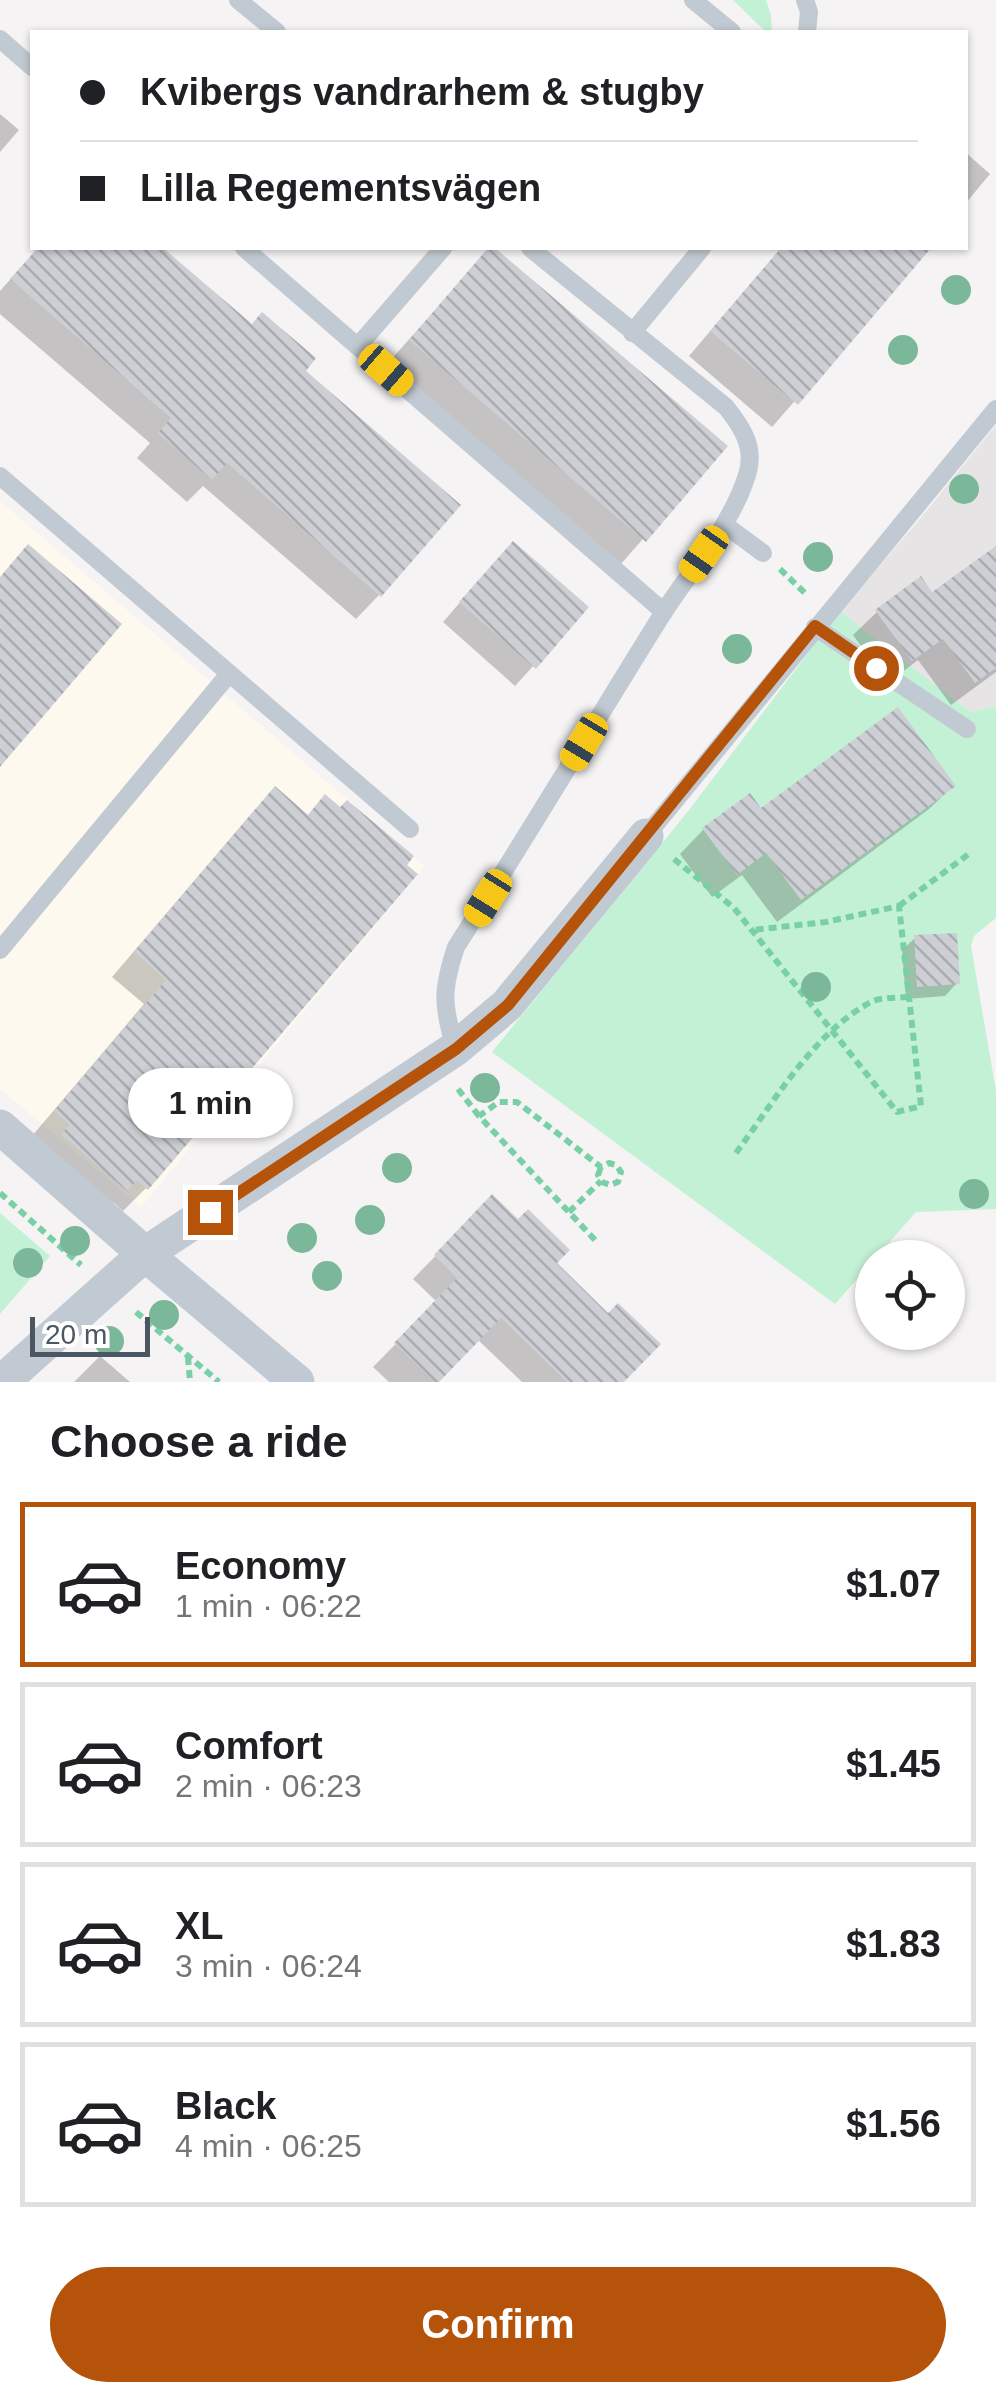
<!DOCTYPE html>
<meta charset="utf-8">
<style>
:root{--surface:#fff;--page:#f2f2f2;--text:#202124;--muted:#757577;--line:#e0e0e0;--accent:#b45309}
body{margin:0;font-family:Helvetica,sans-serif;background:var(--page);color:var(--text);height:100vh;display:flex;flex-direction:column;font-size:38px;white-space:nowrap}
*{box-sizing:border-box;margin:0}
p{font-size:32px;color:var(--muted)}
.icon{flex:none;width:55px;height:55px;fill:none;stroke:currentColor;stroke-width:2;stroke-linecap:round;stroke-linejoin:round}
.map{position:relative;height:1382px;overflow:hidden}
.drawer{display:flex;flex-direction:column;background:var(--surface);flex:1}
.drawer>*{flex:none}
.guide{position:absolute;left:30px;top:30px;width:938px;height:220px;border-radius:0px;box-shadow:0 2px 8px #0004;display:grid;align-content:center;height:220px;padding:0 50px;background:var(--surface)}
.tools{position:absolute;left:855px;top:1240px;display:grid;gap:20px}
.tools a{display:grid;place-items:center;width:110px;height:110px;border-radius:50%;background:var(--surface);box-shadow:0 2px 8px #0004;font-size:50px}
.scale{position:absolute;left:30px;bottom:25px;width:120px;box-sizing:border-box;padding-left:10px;border:5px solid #4a5661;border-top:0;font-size:28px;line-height:35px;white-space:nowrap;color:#4a5661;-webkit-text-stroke:8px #fff;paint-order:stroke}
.end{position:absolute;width:45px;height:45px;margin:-22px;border:12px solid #b45309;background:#fff;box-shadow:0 0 0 5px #fff}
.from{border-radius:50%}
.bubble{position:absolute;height:70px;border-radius:35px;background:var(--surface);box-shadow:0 2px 8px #0004;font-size:32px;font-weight:700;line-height:70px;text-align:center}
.car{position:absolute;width:30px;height:60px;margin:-30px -15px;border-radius:12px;box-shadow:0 0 8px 2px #0007;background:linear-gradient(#f5c518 24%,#345 0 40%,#f5c518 0 76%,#345 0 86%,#f5c518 0)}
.guide b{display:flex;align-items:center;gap:35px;height:95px;font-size:38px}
.guide b+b{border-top:2px solid var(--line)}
.guide i{width:25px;height:25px;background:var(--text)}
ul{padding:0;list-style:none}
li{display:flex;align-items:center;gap:30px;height:165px;margin:0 20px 15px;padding:0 30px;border:5px solid var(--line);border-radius:0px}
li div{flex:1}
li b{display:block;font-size:38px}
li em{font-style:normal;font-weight:700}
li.on{border-color:var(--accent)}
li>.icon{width:90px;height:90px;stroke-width:1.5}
h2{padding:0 50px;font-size:45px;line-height:120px}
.cta{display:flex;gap:20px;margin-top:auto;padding:20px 50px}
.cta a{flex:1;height:115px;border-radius:60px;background:var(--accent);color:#fff;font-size:40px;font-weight:700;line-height:115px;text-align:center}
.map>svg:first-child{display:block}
.commercial{fill:#fdf9ef}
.education{fill:#e6e4e5}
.green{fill:#c3f1d5}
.shadow{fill:#0003}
.building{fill:url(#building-back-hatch)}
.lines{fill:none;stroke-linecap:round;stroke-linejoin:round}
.path{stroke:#7ad0a6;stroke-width:6;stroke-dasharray:8 5;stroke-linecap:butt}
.lane{stroke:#c1cad2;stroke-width:18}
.street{stroke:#c1cad2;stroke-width:35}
.tree{fill:#7bb799}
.route{stroke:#b45309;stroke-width:12}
</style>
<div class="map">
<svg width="996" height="1382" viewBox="0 0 996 1382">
<defs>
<pattern id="building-back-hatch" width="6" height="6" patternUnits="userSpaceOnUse" patternTransform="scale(2.5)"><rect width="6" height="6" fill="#cdcfd5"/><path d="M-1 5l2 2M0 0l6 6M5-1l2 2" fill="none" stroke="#a8abb0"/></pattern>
</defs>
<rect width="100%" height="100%" fill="#f5f3f3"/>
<!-- commercial -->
<path class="commercial" d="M0,501l425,365 -284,341 -141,-118z"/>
<!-- education -->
<path class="education" d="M996,425v281l-26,6 -130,-101 74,-85z"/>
<!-- green -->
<g class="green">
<path d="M733,0h33l5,15 1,17h-6z"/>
<path d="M840,611l130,101 26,-6v212l-22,18 -3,10 25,145v118l-80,3 -81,92 -343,-252 197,-242z"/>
<path d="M0,1213l50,43 -50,58z"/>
</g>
<!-- shadow -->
<g class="shadow">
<path d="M0,114l19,16 -19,22z"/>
<path d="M965,152l25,22 -25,30z"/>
<path d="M38,248h121l92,78 128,269 -23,24 -153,-133 -16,16 -50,-44 13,-15 -150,-129v-23z"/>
<path d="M491,248l233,198 -103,118 -234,-200z"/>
<path d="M781,248h147l-156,179 -83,-71z"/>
<path d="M996,549v123l-45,33 -33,-45 -30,23 -35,-48 24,-23 55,-17z"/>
<path d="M495,562l91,46 -71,78 -72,-64z"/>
<path d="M953,786l-24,23 -152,113 -35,-47 -30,22 -32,-43 23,-24 47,-34 10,16z"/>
<path d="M252,813l55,4 -161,371 -23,23 -10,-9 -11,10 -70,-76 112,-132 -32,-27z"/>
<path d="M915,938l42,45 -12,13 -39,3 -4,-49z"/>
<path d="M492,1198l62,65 67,119h-99l-45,-43 -41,43h-47l-16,-15 64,-65 -24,-23z"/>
<path d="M100,1356l30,26h-56z"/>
</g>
<!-- building -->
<g class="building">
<path d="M38,248h125l89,76 10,-12 54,46 -10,13 155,134 -80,92 -154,-134 -15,17 -54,-47 13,-15 -161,-139z"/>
<path d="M488,248h7l233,198 -82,96 -237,-202z"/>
<path d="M781,248h150l-133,157 -88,-74z"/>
<path d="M513,541l76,66 -53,62 -77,-67z"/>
<path d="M28,544l94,80 -122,143v-190z"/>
<path d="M996,546v122l-21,15 -32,-44 -31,22 -37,-51 46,-34 11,16z"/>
<path d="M898,707l58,79 -155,114 -35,-47 -29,22 -35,-47 48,-35 11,15z"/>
<path d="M275,786l33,29 17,-21 15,13 7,-7 67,56 -7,9 11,9 -270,316 -11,-10 -10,11 -66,-57 9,-9 -16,-14 112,-131 -32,-28z"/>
<path d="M957,933l3,51 -43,3 -3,-52z"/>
<path d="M492,1194l26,25 10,-10 42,41 -13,13 51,50 10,-10 43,41 -37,38h-57l-66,-64 -62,64h-4l-41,-39 63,-65 -23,-23z"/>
</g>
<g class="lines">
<!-- path -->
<g class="path">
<path d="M780,569l27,26"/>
<path d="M674,859l60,49 163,204 24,-6 -22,-200 -73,16 -73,8"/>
<path d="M899,906l71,-53"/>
<path d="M458,1089l21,27"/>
<path d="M736,1153c38,-51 76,-118 133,-150 10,-6 27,-5 38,-6"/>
<path d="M0,1193l81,72"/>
<path d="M569,1212l32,-31"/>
<path d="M595,1240l-116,-124 20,-14h18l84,65 8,-4 7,2 5,7 -3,10 -8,3 -8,-3 -4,-7 3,-8"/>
<path d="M136,1312l83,70"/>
<path d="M188,1357l2,25"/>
</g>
<!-- lane -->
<g class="lane">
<path d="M238,0l39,32"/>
<path d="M693,0l39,32"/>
<path d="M805,0l4,12 -2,20"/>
<path d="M0,39l32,28"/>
<path d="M244,248l420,364"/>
<path d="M632,333l70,-85"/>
<path d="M358,346l85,-98"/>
<path d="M0,476l410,353"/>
<path d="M725,525l38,28"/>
<path d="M815,627l152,102"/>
<path d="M646,836l350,-427"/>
<path d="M0,950l228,-275"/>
<path d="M455,1049c-12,-45 -14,-57 1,-102 70,-109 136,-220 204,-329 29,-47 70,-89 87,-143 9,-27 -5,-48 -21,-68l-196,-159"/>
</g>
<!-- street -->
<g class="street">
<path d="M0,1127l145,127 152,128"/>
<path d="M2,1382l143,-128 310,-205 52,-44 139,-169"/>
</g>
</g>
<!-- trees -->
<g class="tree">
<circle cx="956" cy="290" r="15"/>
<circle cx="903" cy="350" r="15"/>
<circle cx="964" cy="489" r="15"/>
<circle cx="818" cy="557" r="15"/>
<circle cx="737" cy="649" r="15"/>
<circle cx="816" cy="987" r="15"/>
<circle cx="485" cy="1088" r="15"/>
<circle cx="397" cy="1168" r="15"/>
<circle cx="974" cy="1194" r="15"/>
<circle cx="370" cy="1220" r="15"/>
<circle cx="302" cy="1238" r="15"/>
<circle cx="75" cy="1241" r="15"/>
<circle cx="28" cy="1263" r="15"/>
<circle cx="327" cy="1276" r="15"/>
<circle cx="164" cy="1315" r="15"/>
<circle cx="109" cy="1341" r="15"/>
</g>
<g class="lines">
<!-- route -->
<path class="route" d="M210,1212l246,-163 52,-44 307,-379 61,42"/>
</g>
</svg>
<div class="tools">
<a><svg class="icon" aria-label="locate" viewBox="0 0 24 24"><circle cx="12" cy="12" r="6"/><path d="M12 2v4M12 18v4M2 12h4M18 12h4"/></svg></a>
</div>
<div class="scale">20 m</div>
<i class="end from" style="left:876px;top:668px"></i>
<i class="end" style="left:210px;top:1212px"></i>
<div class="bubble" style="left:128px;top:1068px;width:165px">1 min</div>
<i class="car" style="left:386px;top:370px;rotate:131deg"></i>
<i class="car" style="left:704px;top:554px;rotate:215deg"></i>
<i class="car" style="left:584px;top:742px;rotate:211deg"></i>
<i class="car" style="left:488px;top:898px;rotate:212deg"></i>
<div class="guide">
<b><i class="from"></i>Kvibergs vandrarhem &amp; stugby</b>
<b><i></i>Lilla Regementsvägen</b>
</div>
</div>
<section class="drawer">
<h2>Choose a ride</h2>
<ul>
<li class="on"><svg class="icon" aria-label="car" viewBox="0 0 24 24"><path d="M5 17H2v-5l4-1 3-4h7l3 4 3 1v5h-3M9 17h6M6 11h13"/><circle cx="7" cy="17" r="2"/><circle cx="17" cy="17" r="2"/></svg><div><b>Economy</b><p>1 min · 06:22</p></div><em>$1.07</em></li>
<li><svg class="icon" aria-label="car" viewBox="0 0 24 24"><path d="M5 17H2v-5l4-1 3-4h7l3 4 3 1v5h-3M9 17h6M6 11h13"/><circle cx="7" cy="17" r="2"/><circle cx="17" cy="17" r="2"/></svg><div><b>Comfort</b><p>2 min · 06:23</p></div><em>$1.45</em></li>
<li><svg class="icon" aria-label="car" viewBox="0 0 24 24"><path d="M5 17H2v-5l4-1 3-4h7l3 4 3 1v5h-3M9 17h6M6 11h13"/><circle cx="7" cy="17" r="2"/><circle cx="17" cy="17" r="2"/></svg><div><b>XL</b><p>3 min · 06:24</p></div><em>$1.83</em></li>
<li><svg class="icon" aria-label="car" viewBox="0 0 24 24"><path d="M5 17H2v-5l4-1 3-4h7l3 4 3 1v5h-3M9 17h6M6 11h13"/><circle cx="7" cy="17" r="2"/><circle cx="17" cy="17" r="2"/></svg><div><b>Black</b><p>4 min · 06:25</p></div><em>$1.56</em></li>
</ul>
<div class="cta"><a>Confirm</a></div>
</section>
